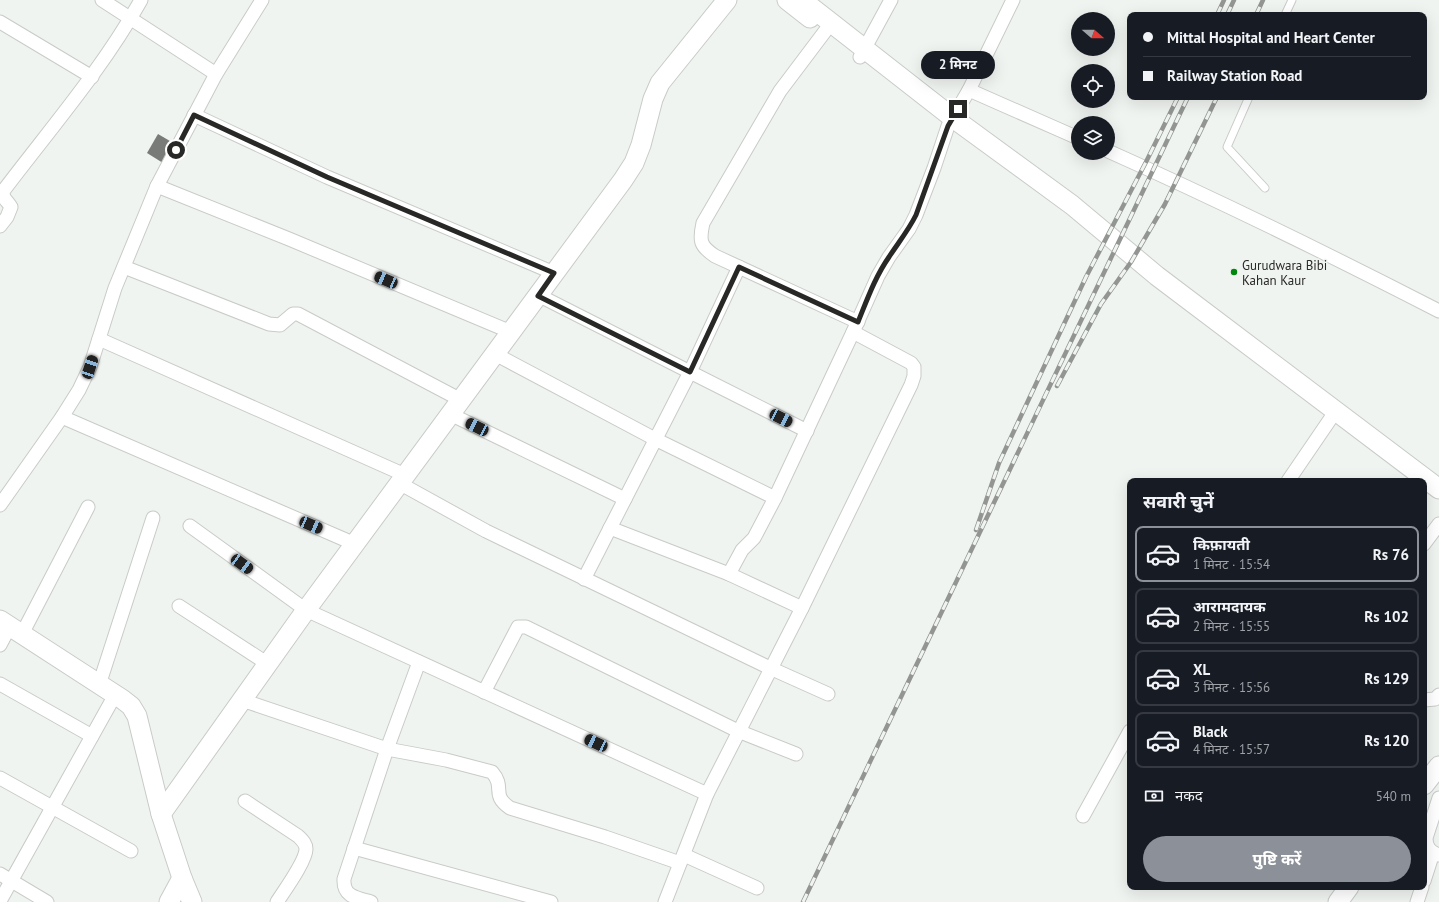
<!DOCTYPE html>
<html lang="hi">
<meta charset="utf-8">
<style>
:root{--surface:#171b24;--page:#20242c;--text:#f1f3f6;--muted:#9ea1a6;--line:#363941;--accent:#8c9099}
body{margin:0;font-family:"PT Sans","Noto Sans Devanagari",sans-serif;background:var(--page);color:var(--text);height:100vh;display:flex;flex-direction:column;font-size:15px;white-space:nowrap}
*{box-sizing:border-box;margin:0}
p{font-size:13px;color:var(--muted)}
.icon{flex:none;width:22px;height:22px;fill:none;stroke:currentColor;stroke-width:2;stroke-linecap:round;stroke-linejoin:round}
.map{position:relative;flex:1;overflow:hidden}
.details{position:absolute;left:1127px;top:478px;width:300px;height:412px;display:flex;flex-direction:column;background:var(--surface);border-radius:8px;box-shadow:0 4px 16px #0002}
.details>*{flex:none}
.guide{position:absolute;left:1127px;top:12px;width:300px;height:88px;border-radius:8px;box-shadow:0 4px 16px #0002;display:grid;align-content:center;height:88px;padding:0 16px;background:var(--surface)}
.needle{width:26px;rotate:110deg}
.fabs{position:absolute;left:1071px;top:12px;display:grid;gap:8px}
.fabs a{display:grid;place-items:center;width:44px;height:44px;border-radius:50%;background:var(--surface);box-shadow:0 4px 16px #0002;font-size:20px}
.end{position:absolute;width:18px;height:18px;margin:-9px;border:5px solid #282927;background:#fff;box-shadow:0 0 0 2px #fff}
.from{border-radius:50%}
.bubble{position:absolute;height:28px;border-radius:14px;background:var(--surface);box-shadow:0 4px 16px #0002;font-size:13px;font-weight:700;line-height:28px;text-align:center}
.car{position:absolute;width:12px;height:24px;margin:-12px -6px;border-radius:5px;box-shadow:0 0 3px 1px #0007;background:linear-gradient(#222 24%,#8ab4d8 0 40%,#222 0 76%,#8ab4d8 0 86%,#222 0)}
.guide b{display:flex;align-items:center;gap:14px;height:38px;font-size:15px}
.guide b+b{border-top:1px solid var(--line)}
.guide i{width:10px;height:10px;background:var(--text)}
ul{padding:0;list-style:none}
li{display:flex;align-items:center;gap:12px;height:56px;margin:0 8px 6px;padding:0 8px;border:2px solid var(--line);border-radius:8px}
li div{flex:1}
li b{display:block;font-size:15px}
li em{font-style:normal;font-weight:700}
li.active{border-color:var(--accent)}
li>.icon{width:36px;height:36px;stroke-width:1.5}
h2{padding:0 16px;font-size:18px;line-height:48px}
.pay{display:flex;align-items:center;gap:10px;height:44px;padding:0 16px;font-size:15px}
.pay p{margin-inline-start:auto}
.primary-button{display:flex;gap:8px;margin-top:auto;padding:8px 16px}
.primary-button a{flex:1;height:46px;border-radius:24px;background:var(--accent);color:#fff;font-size:16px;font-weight:700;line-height:46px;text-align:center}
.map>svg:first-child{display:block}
.building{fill:#787b78}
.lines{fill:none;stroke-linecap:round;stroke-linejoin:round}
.lane-casing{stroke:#c8cbc7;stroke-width:9}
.street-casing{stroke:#c8cbc7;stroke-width:15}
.secondary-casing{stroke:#c8cbc7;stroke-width:21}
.lane{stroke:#fff;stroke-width:7}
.street{stroke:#fff;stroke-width:13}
.secondary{stroke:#fff;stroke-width:19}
.rail-casing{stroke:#939592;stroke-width:4.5}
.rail{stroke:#f0f4f0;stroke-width:3;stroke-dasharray:9;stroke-linecap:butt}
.route{stroke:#282927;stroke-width:5}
.poi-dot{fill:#02870e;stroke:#f0f4f0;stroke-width:1.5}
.labels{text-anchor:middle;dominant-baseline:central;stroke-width:3;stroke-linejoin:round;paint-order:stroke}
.poi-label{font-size:13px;fill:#282927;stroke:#f0f4f0;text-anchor:start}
</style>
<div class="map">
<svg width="1439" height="902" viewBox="0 0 1439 902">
<rect width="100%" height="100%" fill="#f0f4f0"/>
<!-- building -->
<path class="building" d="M158,134l17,10 -12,19 -16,-10z"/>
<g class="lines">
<defs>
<g id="lane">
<path d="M1285,15l7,-15"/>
<path d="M1249,97l-22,50 38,41"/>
</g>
<g id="street">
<path d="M102,0l114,74"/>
<path d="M0,22l92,55"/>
<path d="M826,30l-46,61 -77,132c-4,18 -3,23 12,33l143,66"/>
<path d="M860,57l31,-57"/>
<path d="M969,90l109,48"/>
<path d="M194,115l133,62 227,96"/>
<path d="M1108,151c112,50 222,104 331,160"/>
<path d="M157,186l132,53 222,93"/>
<path d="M0,226l7,-9 4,-10c-4,-7 -10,-9 -7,-17 47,-62 99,-122 137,-190"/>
<path d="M124,267l145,57 11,1 13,-11h5l163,86"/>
<path d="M739,267l-49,105 117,59"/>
<path d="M538,295l152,77 -106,207"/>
<path d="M99,339l306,136"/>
<path d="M495,354l160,85 120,59"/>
<path d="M450,414l175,85"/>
<path d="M62,417l293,127"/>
<path d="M1288,481l43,-63"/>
<path d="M399,483l87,48 284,137 58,26"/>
<path d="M0,505l62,-88 17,-27 11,-23 25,-79 42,-102 59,-112 46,-74"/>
<path d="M190,526l116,84 401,184"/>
<path d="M610,528l119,46 73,34"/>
<path d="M1424,544l15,-20"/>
<path d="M729,574l13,-24 12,-12 21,-40 78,-166 25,-56 11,-19 20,-28 7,-14 18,-47 14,-42 21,-36 44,-90"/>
<path d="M179,606l89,58"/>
<path d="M22,634l66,-127"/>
<path d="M0,645l10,-19"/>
<path d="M0,684l92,52"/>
<path d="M99,685l54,-167"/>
<path d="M484,692l34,-65h8l212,104 58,23"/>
<path d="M242,700l145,49 59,11 46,12c14,16 -2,22 18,36l95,29 75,26"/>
<path d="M1424,700l11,-1 4,-4"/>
<path d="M0,778l131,73"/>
<path d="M1439,798l-13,40c0,9 4,14 13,17"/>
<path d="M245,801l53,35c4,4 8,7 8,13 0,12 -22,42 -29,53"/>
<path d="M1083,816l47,-85"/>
<path d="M354,848l197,54"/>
<path d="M684,855l73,33"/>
<path d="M0,874l47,28"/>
<path d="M1424,881l9,-28"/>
<path d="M0,901l115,-206"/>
<path d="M371,902c-14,-4 -28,-5 -27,-23l43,-130 32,-87"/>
<path d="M665,902l42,-108 95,-186 109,-223 3,-9v-9l-3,-4 -58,-31"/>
<path d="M1417,902l5,-15"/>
</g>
<g id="secondary">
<path d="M787,0l23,18"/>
<path d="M802,0l151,118 119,87 85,71 282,213"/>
<path d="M0,620l122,79 9,7 6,10 24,98 21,64 10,24"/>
<path d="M1424,785l15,-19"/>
<path d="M161,814l145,-204 317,-430 11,-17 7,-18 12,-46 7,-16 67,-83"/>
<path d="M169,902l13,-24"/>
<path d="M1338,902l11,-15"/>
</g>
</defs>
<!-- lane casing -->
<use href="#lane" class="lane-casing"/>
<!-- street casing -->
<use href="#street" class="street-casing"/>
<!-- secondary casing -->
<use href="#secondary" class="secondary-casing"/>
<!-- lane -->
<use href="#lane" class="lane"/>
<!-- street -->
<use href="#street" class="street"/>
<!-- secondary -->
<use href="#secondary" class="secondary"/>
<defs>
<g id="rail">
<path d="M1217,15l7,-15"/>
<path d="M1227,15l7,-15"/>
<path d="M1256,15l7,-15"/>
<path d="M1057,386l44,-82 30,-42 34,-58 52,-107"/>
<path d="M976,530l23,-67 87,-186 60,-115 32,-65"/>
<path d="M803,902l385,-805"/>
</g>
</defs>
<!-- rail casing -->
<use href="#rail" class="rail-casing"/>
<!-- rail -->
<use href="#rail" class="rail"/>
</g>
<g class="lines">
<!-- route -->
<path class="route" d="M176,150l18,-35 133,62 227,96 -16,23 152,76 49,-105 119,55c9,-22 17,-45 31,-65 9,-14 19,-26 27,-42l32,-89 10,-17"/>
</g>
<!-- markers -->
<circle class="poi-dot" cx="1234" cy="272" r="4"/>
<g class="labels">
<!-- poi labels -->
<g class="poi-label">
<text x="1242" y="265">Gurudwara Bibi<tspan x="1242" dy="15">Kahan Kaur</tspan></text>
</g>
</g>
</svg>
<div class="fabs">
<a><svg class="needle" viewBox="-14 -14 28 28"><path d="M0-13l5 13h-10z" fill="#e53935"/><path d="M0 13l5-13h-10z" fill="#9ea1a6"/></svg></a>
<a><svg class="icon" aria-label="locate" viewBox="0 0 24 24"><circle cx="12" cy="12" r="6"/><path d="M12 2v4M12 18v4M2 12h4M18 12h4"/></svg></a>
<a><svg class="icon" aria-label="layers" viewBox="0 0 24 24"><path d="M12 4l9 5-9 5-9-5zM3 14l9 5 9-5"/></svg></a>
</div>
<i class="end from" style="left:176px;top:150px"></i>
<i class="end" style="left:958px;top:109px"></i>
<div class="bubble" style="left:921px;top:51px;width:74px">2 मिनट</div>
<i class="car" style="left:386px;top:280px;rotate:293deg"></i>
<i class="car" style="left:90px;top:367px;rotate:18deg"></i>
<i class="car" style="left:781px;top:418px;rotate:117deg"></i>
<i class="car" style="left:477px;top:427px;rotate:296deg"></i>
<i class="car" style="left:311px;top:525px;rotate:113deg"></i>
<i class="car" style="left:242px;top:564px;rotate:126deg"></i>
<i class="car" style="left:596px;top:743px;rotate:295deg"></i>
<div class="guide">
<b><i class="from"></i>Mittal Hospital and Heart Center</b>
<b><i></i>Railway Station Road</b>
</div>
<section class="details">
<h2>सवारी चुनें</h2>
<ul>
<li class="active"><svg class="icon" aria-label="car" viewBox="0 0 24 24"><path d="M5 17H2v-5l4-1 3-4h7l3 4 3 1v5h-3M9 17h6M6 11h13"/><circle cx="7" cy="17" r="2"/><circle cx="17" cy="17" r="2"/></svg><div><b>किफ़ायती</b><p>1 मिनट · 15:54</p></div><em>Rs 76</em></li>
<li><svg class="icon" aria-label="car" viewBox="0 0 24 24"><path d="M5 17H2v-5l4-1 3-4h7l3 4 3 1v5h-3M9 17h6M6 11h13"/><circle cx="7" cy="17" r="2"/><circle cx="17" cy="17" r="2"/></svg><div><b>आरामदायक</b><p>2 मिनट · 15:55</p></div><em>Rs 102</em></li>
<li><svg class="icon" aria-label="car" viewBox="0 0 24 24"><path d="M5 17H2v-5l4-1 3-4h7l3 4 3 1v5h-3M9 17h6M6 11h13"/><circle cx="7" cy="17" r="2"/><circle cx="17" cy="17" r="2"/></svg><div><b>XL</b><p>3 मिनट · 15:56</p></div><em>Rs 129</em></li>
<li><svg class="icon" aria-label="car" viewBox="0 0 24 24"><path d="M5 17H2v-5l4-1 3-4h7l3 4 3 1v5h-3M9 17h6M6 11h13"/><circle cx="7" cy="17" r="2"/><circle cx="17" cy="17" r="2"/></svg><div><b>Black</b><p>4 मिनट · 15:57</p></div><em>Rs 120</em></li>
</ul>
<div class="pay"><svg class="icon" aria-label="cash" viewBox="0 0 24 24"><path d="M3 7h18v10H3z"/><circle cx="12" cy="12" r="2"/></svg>नकद<p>540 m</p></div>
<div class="primary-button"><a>पुष्टि करें</a></div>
</section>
</div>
